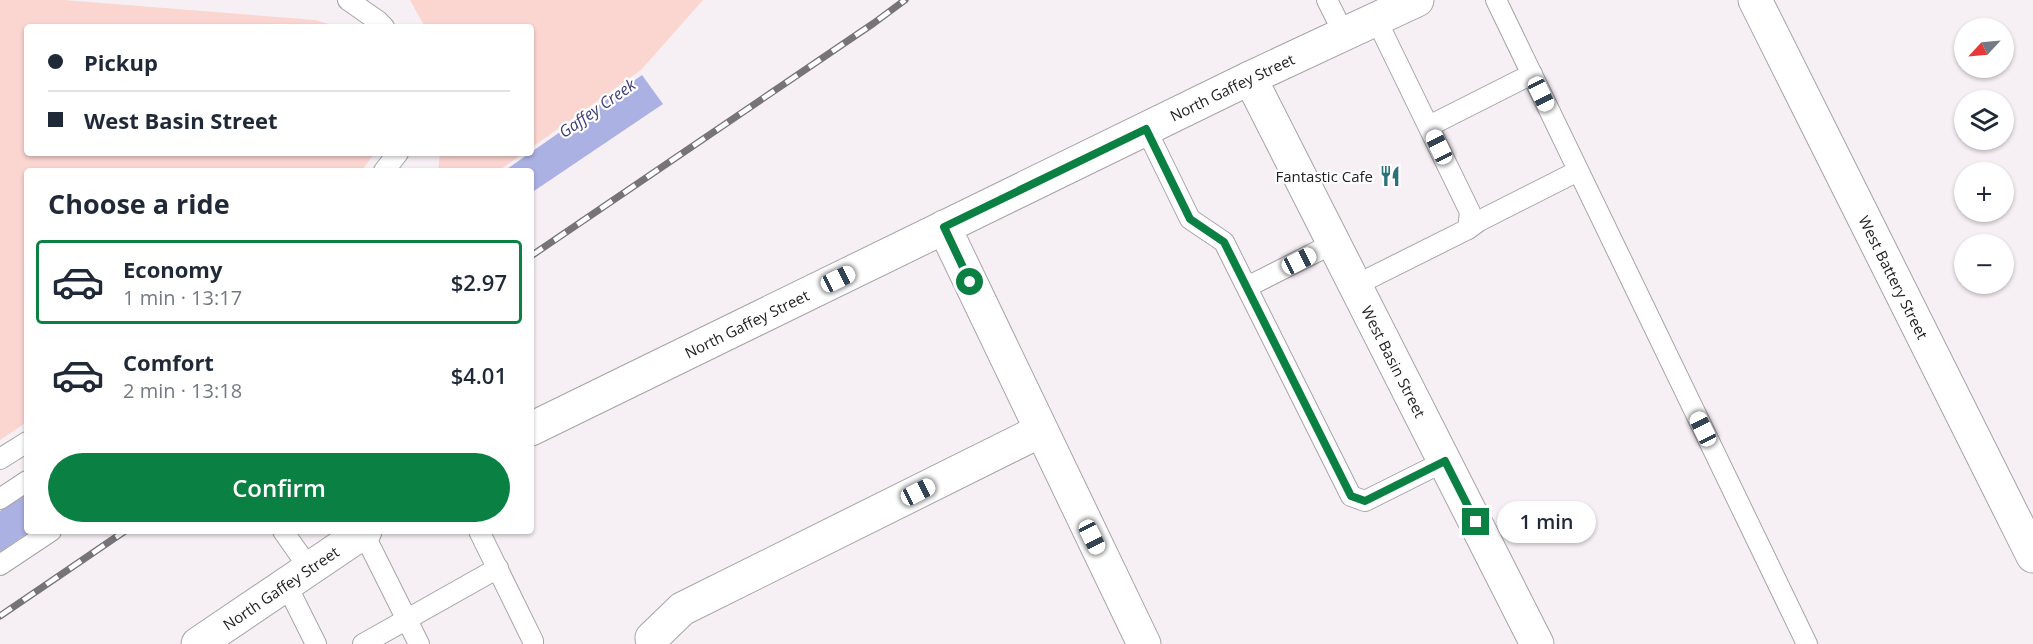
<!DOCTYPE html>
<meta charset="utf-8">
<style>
:root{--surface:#fff;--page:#f6f6f7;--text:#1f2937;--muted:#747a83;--line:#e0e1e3;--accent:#0b8043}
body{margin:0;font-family:"Open Sans",sans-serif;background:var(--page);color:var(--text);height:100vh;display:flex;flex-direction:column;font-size:22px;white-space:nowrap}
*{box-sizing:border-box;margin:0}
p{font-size:20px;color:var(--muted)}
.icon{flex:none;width:33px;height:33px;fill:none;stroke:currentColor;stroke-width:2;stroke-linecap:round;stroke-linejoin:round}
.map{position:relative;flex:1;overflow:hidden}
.drawer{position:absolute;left:24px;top:168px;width:510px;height:366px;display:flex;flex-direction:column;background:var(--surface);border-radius:6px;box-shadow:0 2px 4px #0004}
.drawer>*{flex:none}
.top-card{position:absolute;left:24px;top:24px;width:510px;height:132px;border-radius:6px;box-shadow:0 2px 4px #0004;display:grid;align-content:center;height:132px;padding:0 24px;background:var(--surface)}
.needle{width:39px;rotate:244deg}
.tools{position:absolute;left:1954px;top:18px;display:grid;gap:12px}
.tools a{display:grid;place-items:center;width:60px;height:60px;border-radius:50%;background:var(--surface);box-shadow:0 2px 4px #0004;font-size:30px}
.end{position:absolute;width:27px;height:27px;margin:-14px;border:8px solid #0b8043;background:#fff;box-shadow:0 0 0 3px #fff}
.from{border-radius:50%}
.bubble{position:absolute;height:42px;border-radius:21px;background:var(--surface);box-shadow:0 2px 4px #0004;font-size:20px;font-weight:600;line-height:42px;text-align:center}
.car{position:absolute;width:18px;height:36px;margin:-18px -9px;border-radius:8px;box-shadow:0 0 4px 2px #0007;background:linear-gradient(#fff 24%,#345 0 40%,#fff 0 76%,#345 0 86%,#fff 0)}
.top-card b{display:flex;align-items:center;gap:21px;height:57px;font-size:22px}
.top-card b+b{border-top:2px solid var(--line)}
.top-card i{width:15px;height:15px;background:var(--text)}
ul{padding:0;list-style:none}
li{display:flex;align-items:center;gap:18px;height:84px;margin:0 12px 9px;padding:0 12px;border:3px solid transparent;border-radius:6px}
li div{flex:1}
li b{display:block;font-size:22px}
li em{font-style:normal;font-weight:600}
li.selected{border-color:var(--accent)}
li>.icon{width:54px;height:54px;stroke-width:1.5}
h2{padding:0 24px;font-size:27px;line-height:72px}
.primary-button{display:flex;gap:12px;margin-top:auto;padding:12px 24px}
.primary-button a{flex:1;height:69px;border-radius:36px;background:var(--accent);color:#fff;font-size:24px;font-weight:600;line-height:69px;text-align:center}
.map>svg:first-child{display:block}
.green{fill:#fbd5d0}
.water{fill:#acb1e3}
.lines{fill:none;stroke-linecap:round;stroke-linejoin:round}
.lane-casing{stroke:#a8a3a7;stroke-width:22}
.street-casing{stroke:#a8a3a7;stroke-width:35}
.primary-casing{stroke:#a8a3a7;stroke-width:35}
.lane{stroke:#fff;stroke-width:20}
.street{stroke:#fff;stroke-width:33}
.primary{stroke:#fff;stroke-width:33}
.rail-casing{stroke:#777477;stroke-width:7}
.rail{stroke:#fff;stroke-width:4.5;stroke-dasharray:14;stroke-linecap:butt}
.route{stroke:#0b8043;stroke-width:8}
.labels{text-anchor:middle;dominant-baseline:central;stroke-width:4.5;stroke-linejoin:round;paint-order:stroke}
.street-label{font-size:15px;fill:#222022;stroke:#fff}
.poi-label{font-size:15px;fill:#222022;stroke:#fff;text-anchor:end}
.water-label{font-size:16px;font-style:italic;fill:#3d3d7a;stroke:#fff}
</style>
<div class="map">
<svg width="2033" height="644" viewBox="0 0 2033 644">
<rect width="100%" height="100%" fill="#f6f0f5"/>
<!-- green -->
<g class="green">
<path d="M0,0h64l251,20 23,7h-311v126h348l-14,18h-334v251l-27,18z"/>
<path d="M410,0h293l-62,70 -110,78v-121h-106z"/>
<path d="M440,153h84l-26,18h-60z"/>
</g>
<!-- water -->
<g class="water">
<path d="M642,75l21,29 -132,89v-22h-27z"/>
<path d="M27,493v38h4l-31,21v-41z"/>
</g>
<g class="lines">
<defs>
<g id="lane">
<path d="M348,0l30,21 6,6"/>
<path d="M1327,0l17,34"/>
<path d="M1496,0l311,644"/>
<path d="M1377,21l93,191 -2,17"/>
<path d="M1429,126l103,-52"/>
<path d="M1146,129l44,90 34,23 127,254 14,5 80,-40"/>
<path d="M384,171l14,-18"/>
<path d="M1356,285l112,-56 11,-8 99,-50"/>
<path d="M1247,287l87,-44"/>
<path d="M0,459l27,-17"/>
<path d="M0,499l27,-18"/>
<path d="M283,531l26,37"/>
<path d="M479,531l54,110v3"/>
<path d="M363,532l56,112"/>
<path d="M0,565l51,-34"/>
<path d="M286,584l30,60"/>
<path d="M363,644l135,-76"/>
</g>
<g id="street">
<path id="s1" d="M1755,0l278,556"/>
<path id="s2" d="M1250,78l287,566"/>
<path d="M944,227l200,417"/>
<path d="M653,644l-1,-6 30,-29 358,-178"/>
</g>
<g id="primary">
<path id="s3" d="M531,429l719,-351 167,-78"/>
<path id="s4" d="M198,644l167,-113"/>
</g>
</defs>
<!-- lane casing -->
<use href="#lane" class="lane-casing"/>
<!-- street casing -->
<use href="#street" class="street-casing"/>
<!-- primary casing -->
<use href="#primary" class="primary-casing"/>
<!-- lane -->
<use href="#lane" class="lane"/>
<!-- street -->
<use href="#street" class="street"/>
<!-- primary -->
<use href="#primary" class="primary"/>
<defs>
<g id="rail">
<path d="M531,256l343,-233 31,-23"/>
<path d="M0,616l125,-85"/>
</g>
</defs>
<!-- rail casing -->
<use href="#rail" class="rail-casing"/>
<!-- rail -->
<use href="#rail" class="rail"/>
</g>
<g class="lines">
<!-- route -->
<path class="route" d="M970,282l-26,-55 202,-98 44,90 34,23 127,254 14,5 80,-40 31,61"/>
</g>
<!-- icons -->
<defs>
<symbol id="restaurant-bare" viewBox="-9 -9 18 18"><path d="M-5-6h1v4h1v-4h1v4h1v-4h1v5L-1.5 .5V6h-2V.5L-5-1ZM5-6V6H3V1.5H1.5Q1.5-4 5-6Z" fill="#2a7478" stroke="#fff" stroke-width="2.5" paint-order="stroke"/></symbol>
</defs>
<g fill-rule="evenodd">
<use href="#restaurant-bare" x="1375" y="161" width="30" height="30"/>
</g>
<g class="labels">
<!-- street labels -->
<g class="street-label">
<text stroke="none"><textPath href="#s3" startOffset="780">North Gaffey Street</textPath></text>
<text stroke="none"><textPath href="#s1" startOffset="310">West Battery Street</textPath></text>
<text stroke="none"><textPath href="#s3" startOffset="240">North Gaffey Street</textPath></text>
<text stroke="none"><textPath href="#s2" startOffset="318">West Basin Street</textPath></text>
<text stroke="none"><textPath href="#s4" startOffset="100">North Gaffey Street</textPath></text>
</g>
<!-- poi labels -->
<g class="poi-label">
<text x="1373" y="176">Fantastic Cafe</text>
</g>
<!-- water labels -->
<g class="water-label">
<text transform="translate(597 108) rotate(-35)">Gaffey Creek</text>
</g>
</g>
</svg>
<div class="tools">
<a><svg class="needle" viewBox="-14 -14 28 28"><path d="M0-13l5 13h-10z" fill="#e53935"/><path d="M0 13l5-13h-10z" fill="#747a83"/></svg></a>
<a><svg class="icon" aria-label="layers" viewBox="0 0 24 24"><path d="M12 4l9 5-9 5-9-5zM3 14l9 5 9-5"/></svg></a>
<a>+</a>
<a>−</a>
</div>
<i class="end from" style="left:970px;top:282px"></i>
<i class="end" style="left:1476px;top:522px"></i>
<div class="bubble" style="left:1497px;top:501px;width:99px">1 min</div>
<i class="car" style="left:1541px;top:94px;rotate:154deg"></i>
<i class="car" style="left:1439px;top:147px;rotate:334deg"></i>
<i class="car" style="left:1299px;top:261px;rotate:63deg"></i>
<i class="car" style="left:838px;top:279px;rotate:64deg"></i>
<i class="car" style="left:1703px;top:429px;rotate:334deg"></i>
<i class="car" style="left:918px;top:492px;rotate:63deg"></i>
<i class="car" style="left:1092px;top:537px;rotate:154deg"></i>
<div class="top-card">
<b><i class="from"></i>Pickup</b>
<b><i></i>West Basin Street</b>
</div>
<section class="drawer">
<h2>Choose a ride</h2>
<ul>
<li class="selected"><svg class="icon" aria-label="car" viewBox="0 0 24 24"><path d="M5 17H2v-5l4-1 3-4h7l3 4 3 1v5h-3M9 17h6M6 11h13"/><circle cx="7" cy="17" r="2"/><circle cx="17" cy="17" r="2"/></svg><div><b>Economy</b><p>1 min · 13:17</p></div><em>$2.97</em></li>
<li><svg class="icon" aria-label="car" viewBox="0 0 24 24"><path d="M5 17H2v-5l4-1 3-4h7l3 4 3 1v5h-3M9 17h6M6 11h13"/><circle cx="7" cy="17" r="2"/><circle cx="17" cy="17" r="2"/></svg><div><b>Comfort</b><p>2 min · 13:18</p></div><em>$4.01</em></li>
</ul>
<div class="primary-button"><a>Confirm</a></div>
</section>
</div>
